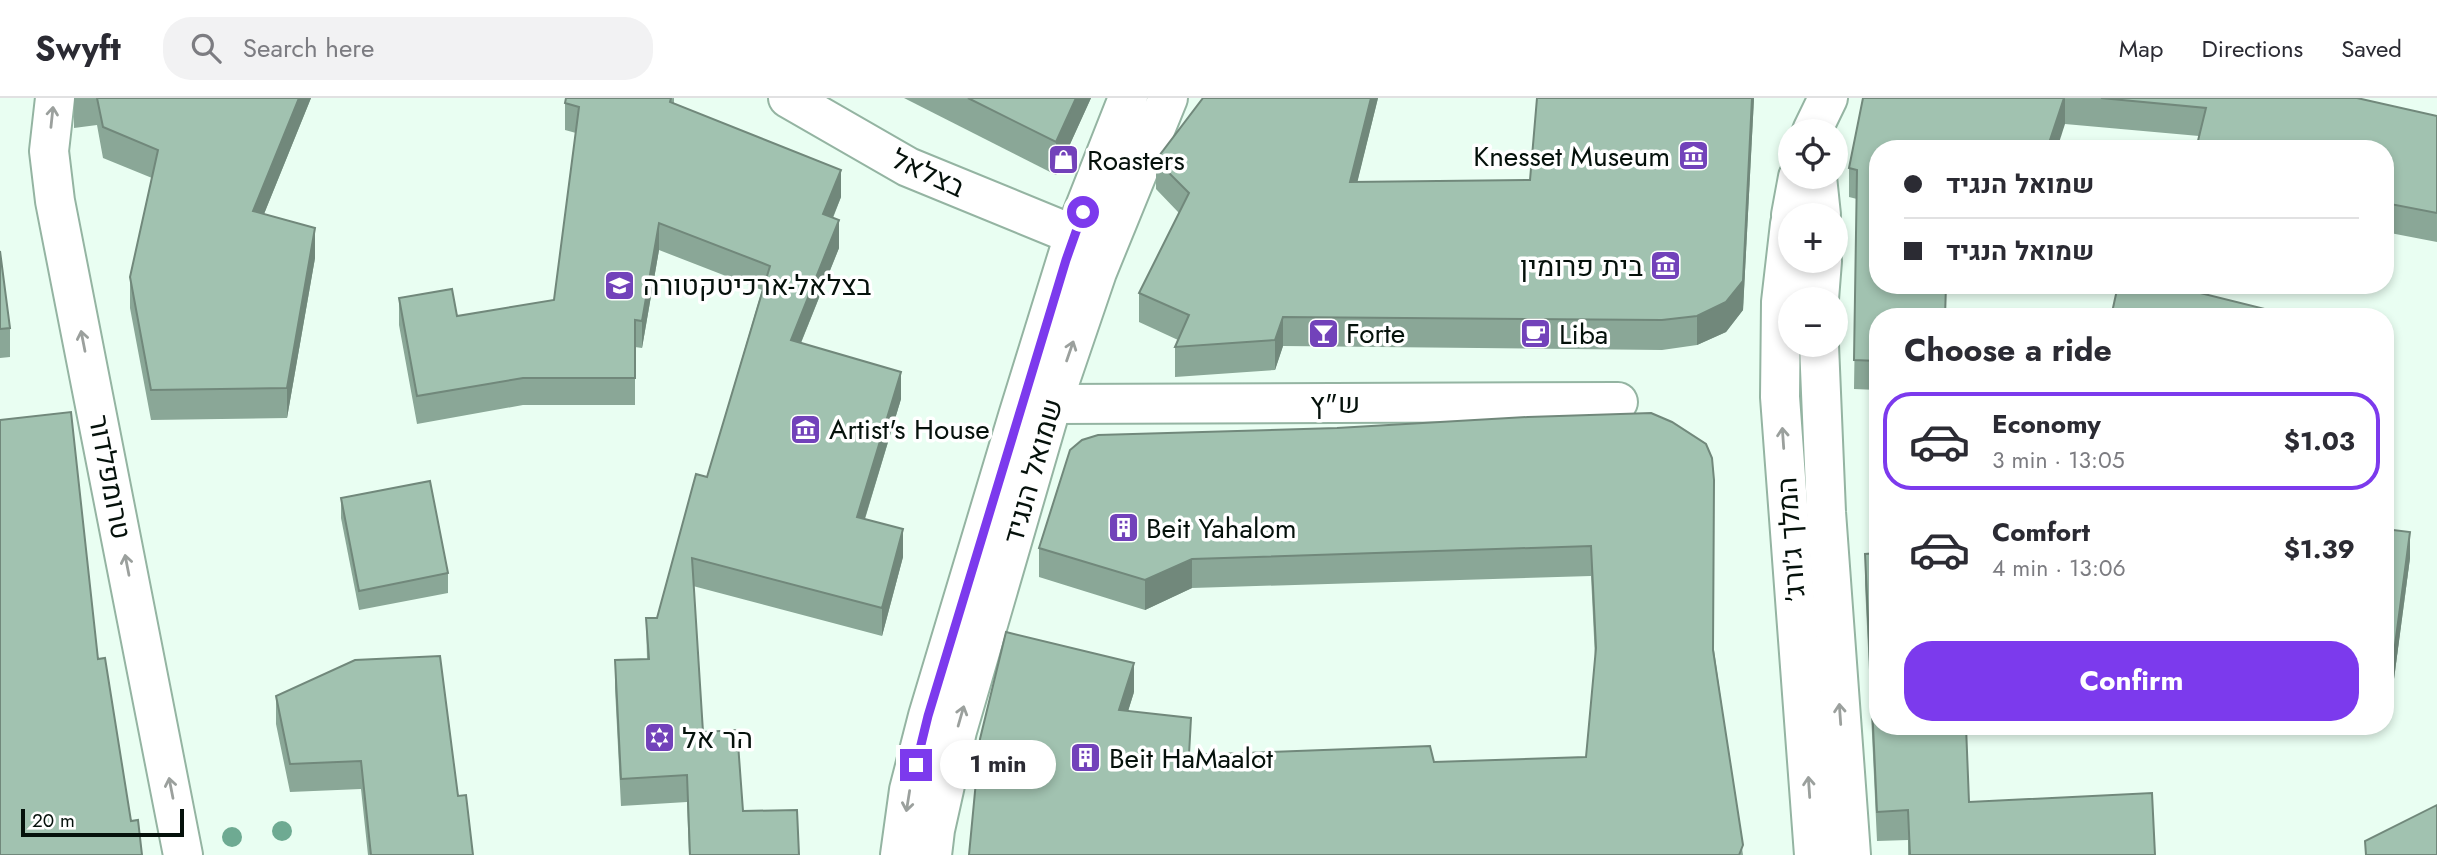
<!DOCTYPE html>
<meta charset="utf-8">
<style>
:root{--surface:#fff;--page:#f2f2f3;--text:#2b2b33;--muted:#7c7c81;--line:#e1e1e2;--accent:#7c3aed}
body{margin:0;font-family:Jost,Heebo,sans-serif;background:var(--page);color:var(--text);height:100vh;display:flex;flex-direction:column;font-size:26px;white-space:nowrap}
*{box-sizing:border-box;margin:0}
p{font-size:23px;color:var(--muted)}
.icon{flex:none;width:38px;height:38px;fill:none;stroke:currentColor;stroke-width:2;stroke-linecap:round;stroke-linejoin:round}
.map{position:relative;flex:1;overflow:hidden}
.side{position:absolute;left:1869px;top:210px;width:525px;height:427px;display:flex;flex-direction:column;background:var(--surface);border-radius:28px;box-shadow:0 4px 10px #0003}
.side>*{flex:none}
.top-card{position:absolute;left:1869px;top:42px;width:525px;height:154px;border-radius:28px;box-shadow:0 4px 10px #0003;display:grid;align-content:center;height:154px;padding:0 35px;background:var(--surface)}
.fabs{position:absolute;left:1778px;top:21px;display:grid;gap:14px}
.fabs a{display:grid;place-items:center;width:70px;height:70px;border-radius:50%;background:var(--surface);box-shadow:0 4px 10px #0003;font-size:35px}
.scale{position:absolute;left:21px;bottom:18px;width:163px;box-sizing:border-box;padding-left:7px;border:4px solid #05110b;border-top:0;font-size:19px;line-height:24px;white-space:nowrap;color:#05110b;-webkit-text-stroke:5px #fff;paint-order:stroke}
.end{position:absolute;width:32px;height:32px;margin:-16px;border:9px solid #7c3aed;background:#fff;box-shadow:0 0 0 4px #fff}
.from{border-radius:50%}
.bubble{position:absolute;height:49px;border-radius:24px;background:var(--surface);box-shadow:0 4px 10px #0003;font-size:23px;font-weight:700;line-height:49px;text-align:center}
.top-card b{display:flex;align-items:center;gap:24px;height:66px;font-size:26px}
.top-card b+b{border-top:2px solid var(--line)}
.top-card i{width:18px;height:18px;background:var(--text)}
ul{padding:0;list-style:none}
li{display:flex;align-items:center;gap:21px;height:98px;margin:0 14px 10px;padding:0 21px;border:4px solid transparent;border-radius:28px}
li div{flex:1}
li b{display:block;font-size:26px}
li em{font-style:normal;font-weight:700}
li.on{border-color:var(--accent)}
li>.icon{width:63px;height:63px;stroke-width:1.5}
h2{padding:0 35px;font-size:32px;line-height:84px}
.button{display:flex;gap:14px;margin-top:auto;padding:14px 35px}
.button a{flex:1;height:80px;border-radius:28px;background:var(--accent);color:#fff;font-size:28px;font-weight:700;line-height:80px;text-align:center}
header{display:flex;align-items:center;gap:42px;box-sizing:border-box;height:98px;padding:0 35px;background:var(--surface);border-bottom:2px solid var(--line)}
header strong{font-size:33px}
nav{display:flex;gap:38px;margin-inline-start:auto;font-size:24px}
.search{width:490px;height:63px;background:var(--page);display:flex;align-items:center;gap:18px;box-sizing:border-box;padding:0 24px;border-radius:28px;color:var(--muted);font-size:26px}
.map>svg:first-child{display:block}
.lines{fill:none;stroke-linecap:round;stroke-linejoin:round}
.minor-casing{stroke:#94b4a2;stroke-width:42}
.minor{stroke:#fff;stroke-width:38}
.tree{fill:#6eaa92}
.wall{fill:#8aa797;fill-rule:evenodd}
.shaded-wall{fill:#71887b}
.building{fill:#a1c2b0;stroke:#71887b;stroke-width:2}
.oneway{stroke:#9ba09d}
.route{stroke:#7c3aed;stroke-width:9}
.labels{text-anchor:middle;dominant-baseline:central;stroke-width:7;stroke-linejoin:round;paint-order:stroke}
.poi-label{font-size:28px;fill:#05110b;stroke:#fff;text-anchor:start}
.street-label{font-size:28px;fill:#05110b;stroke:#fff}
</style>
<header>
<strong>Swyft</strong>
<div class="search"><svg class="icon" aria-label="search" viewBox="0 0 24 24"><circle cx="10" cy="10" r="6"/><path d="M15 15l6 6"/></svg>Search here</div>
<nav><a>Map</a><a>Directions</a><a>Saved</a></nav>
</header>
<div class="map">
<svg width="2437" height="757" viewBox="0 0 2437 757">
<rect width="100%" height="100%" fill="#e9fef2"/>
<g class="lines">
<defs>
<g id="minor">
<path d="M55,0l-6,53 6,50 128,654"/>
<path d="M788,0l120,69 166,68"/>
<path d="M1812,33l16,-33"/>
<path d="M1817,79l4,38"/>
<path d="M1791,117l7,-38"/>
<path d="M1790,126l-9,78 -1,95 34,458"/>
<path d="M1819,201l3,-38"/>
<path d="M1819,247l7,167 25,343"/>
<path d="M1052,306l566,-2"/>
<path d="M900,757l9,-65 19,-74 90,-300 56,-181 54,-137"/>
<path d="M932,757l3,-25 22,-99 95,-327 45,-132 71,-174"/>
</g>
</defs>
<!-- minor casing -->
<use href="#minor" class="minor-casing"/>
<!-- minor -->
<use href="#minor" class="minor"/>
</g>
<!-- trees -->
<g class="tree">
<circle cx="282" cy="733" r="10"/>
<circle cx="232" cy="739" r="10"/>
</g>
<!-- wall -->
<g class="wall">
<path d="M74,0h237l-47,116 51,44 -28,160 -136,2 -21,-112v-31l22,-99 -49,-20 -6,-33 -23,3z"/>
<path d="M674,0v6l167,93 -8,21 6,30 -38,95 100,56 -36,120 38,38 -21,79 -189,-50 10,146 40,79 56,44h-110l-2,-53 -66,4 -6,-118v-28l32,-1 -1,-41h11l50,-141 55,-187 -103,-40 -17,98 -7,-1v58h-112l-106,19 -18,-99v-27l58,18 97,-16 22,-167 -11,-3v-27z"/>
<path d="M904,0h187l-35,77z"/>
<path d="M1203,0h551l-11,212 -17,22 -29,13 -35,5 -379,-4 -8,24 -100,7v-30l3,-7 -39,-18v-29l40,-80 -23,-24v-29zM1378,0h159l-7,82 -173,2z"/>
<path d="M1863,0h494l80,18v126l-52,-10v-83l-186,-13 -134,-12 -187,25v136h68v32h-68v73l-24,-1 3,-190 -8,-2v-29z"/>
<path d="M0,153l10,77v29l-10,1z"/>
<path d="M1528,319l186,233 29,205h-774l165,-163 -6,19 63,44 243,7 152,-5 9,-99 -4,-82 -399,12 -47,22 -106,-33v-29l298,-120z"/>
<path d="M341,400l107,75v20l-89,17 -18,-92z"/>
<path d="M2385,431l25,29 -20,151h-5z"/>
<path d="M1865,456l104,248 186,53h-247v-15l-31,1 -12,-257z"/>
<path d="M276,598l182,100 15,59h-105l-7,-66 -71,3 -14,-68z"/>
</g>
<!-- shaded-wall -->
<g class="shaded-wall">
<path d="M299,0h12l-58,143v-30z"/>
<path d="M1076,0h15l-35,77v-33z"/>
<path d="M1371,0h7l-28,114v-30z"/>
<path d="M1752,0h2l-11,212 -17,22 -29,13v-29z"/>
<path d="M2064,0h1v26l-8,25h-10z"/>
<path d="M841,72v27l-18,44v-27z"/>
<path d="M839,122v28l-48,119v-27z"/>
<path d="M659,125v27l-17,98v-27z"/>
<path d="M315,130v30l-28,160v-30z"/>
<path d="M1283,219v29l-8,24v-30z"/>
<path d="M901,274v27l-44,145v-27z"/>
<path d="M903,431v28l-21,79v-28z"/>
<path d="M2410,434v26l-20,151v-26z"/>
<path d="M1192,461v29l-47,22v-30z"/>
<path d="M1134,565v29l-15,48v-30z"/>
</g>
<!-- building -->
<g class="building">
<path d="M97,0h202l-46,113 62,17 -28,160 -136,2 -21,-113 28,-127 -55,-23z"/>
<path d="M566,0h105l-1,4 171,68 -18,44 16,6 -48,120 110,32 -44,145 46,12 -21,79 -190,-50 11,174 34,-2 6,81 54,-1 2,45h-109l-3,-80 -66,4 -6,-119 34,-1 -3,-41h11l39,-144 11,3 63,-211 -111,-43 -17,98 -7,-1v58h-112l-106,18 -18,-98 53,-9 5,27 97,-16 25,-193 -14,-4z"/>
<path d="M968,0h108l-20,44z"/>
<path d="M1203,0h168l-21,84 180,-2 7,-82h215l-9,183 -17,21 -29,14 -35,4 -379,-3 -8,23 -100,7 14,-32 -50,-22 50,-100 -33,-33z"/>
<path d="M1863,0h201l-17,51h-169v136h68l-1,32h-67v44l-24,-1 3,-190 -8,-2z"/>
<path d="M2101,0h256l80,18v97l-52,-10v-54h-189l10,-41z"/>
<path d="M0,153l10,77 -10,1z"/>
<path d="M2118,187h50l129,32h-186z"/>
<path d="M71,314l27,247 7,-1 26,163 7,-1 4,35h-142v-435z"/>
<path d="M1651,315l21,9 34,22 6,14 2,22 -1,170 30,195 -4,10h-770l11,-116 26,-107 128,31 -15,47 72,8 -2,37 241,-9 4,16 152,-5 10,-109 -5,-102 -399,13 -47,21 -106,-32 31,-98 12,-10 16,-5 239,-7 191,-11z"/>
<path d="M430,383l18,92 -89,18 -18,-93z"/>
<path d="M2385,431l25,3 -20,151h-5z"/>
<path d="M1878,455v173h88l3,76 183,-9 3,62h-245l-2,-45 -31,2 -12,-258z"/>
<path d="M440,558l18,140 8,-1 7,60h-102l-10,-94 -71,3 -14,-68 79,-36z"/>
<path d="M2437,707v50h-71l-1,-14z"/>
</g>
<!-- one-way arrows -->
<defs><path id="oneway-shaft" d="M-6 0H5M1.5-3L5.5 0L1.5 3" fill="none" stroke-width="1.6" stroke-linecap="round" stroke-linejoin="round" transform="scale(1.75)"/></defs>
<g class="oneway">
<use href="#oneway-shaft" transform="translate(52 19) rotate(-84)"/>
<use href="#oneway-shaft" transform="translate(83 243) rotate(-101)"/>
<use href="#oneway-shaft" transform="translate(1070 253) rotate(-71)"/>
<use href="#oneway-shaft" transform="translate(1783 340) rotate(-94)"/>
<use href="#oneway-shaft" transform="translate(127 467) rotate(-101)"/>
<use href="#oneway-shaft" transform="translate(1840 616) rotate(-94)"/>
<use href="#oneway-shaft" transform="translate(961 618) rotate(-74)"/>
<use href="#oneway-shaft" transform="translate(1809 689) rotate(-94)"/>
<use href="#oneway-shaft" transform="translate(171 690) rotate(-101)"/>
<use href="#oneway-shaft" transform="translate(908 703) rotate(99)"/>
</g>
<g class="lines">
<!-- route -->
<path class="route" d="M916,667l12,-49 138,-456 17,-48"/>
</g>
<!-- icons -->
<defs>
<symbol id="museum-square" viewBox="-11 -11 22 22"><rect x="-9" y="-9" width="18" height="18" rx="4" fill="#7242ba" stroke="#fff"/><path d="M0-6L6-3V-2H-6V-3ZM-5-1h2V3h-2ZM-1-1h2V3h-2ZM3-1h2V3H3ZM-6 4H6V6H-6Z" fill="#fff"/></symbol>
<symbol id="shop-square" viewBox="-11 -11 22 22"><rect x="-9" y="-9" width="18" height="18" rx="4" fill="#7242ba" stroke="#fff"/><path d="M-5-2.5h2.3a2.7 3.5 0 0 1 5.4 0H5L5.5 6h-11ZM-1.5-2.5h3a1.5 2.3 0 0 0-3 0Z" fill="#fff"/></symbol>
<symbol id="university-square" viewBox="-11 -11 22 22"><rect x="-9" y="-9" width="18" height="18" rx="4" fill="#7242ba" stroke="#fff"/><path d="M0-5L7-2L0 1L-7-2ZM-4 1L0 2.5L4 1V4Q0 6-4 4Z" fill="#fff"/></symbol>
<symbol id="bar-square" viewBox="-11 -11 22 22"><rect x="-9" y="-9" width="18" height="18" rx="4" fill="#7242ba" stroke="#fff"/><path d="M-6-5H6L.8 .8V4.5H3.5V6h-7V4.5H-.8V.8Z" fill="#fff"/></symbol>
<symbol id="cafe-square" viewBox="-11 -11 22 22"><rect x="-9" y="-9" width="18" height="18" rx="4" fill="#7242ba" stroke="#fff"/><path d="M-5.5-4.5H6V0H3Q3 3.5 0 3.5H-2.5Q-5.5 3.5-5.5 0ZM3-3.2v2h1.7v-2ZM-6 4.5H4V6H-6Z" fill="#fff"/></symbol>
<symbol id="building-square" viewBox="-11 -11 22 22"><rect x="-9" y="-9" width="18" height="18" rx="4" fill="#7242ba" stroke="#fff"/><path d="M-4-6H4V6H1V3H-1V6H-4ZM-2.5-4.3h1.7v1.8h-1.7ZM.8-4.3h1.7v1.8H.8ZM-2.5-1h1.7V.8h-1.7ZM.8-1h1.7V.8H.8Z" fill="#fff"/></symbol>
<symbol id="synagogue-square" viewBox="-11 -11 22 22"><rect x="-9" y="-9" width="18" height="18" rx="4" fill="#7242ba" stroke="#fff"/><path d="M0-6.5L5.6 3.2H-5.6ZM0 6.5L5.6-3.2H-5.6Z" fill="#fff"/></symbol>
</defs>
<g fill-rule="evenodd">
<use href="#museum-square" x="1676" y="40" width="35" height="35"/>
<use href="#shop-square" x="1046" y="44" width="35" height="35"/>
<use href="#museum-square" x="1648" y="150" width="35" height="35"/>
<use href="#university-square" x="602" y="170" width="35" height="35"/>
<use href="#bar-square" x="1306" y="218" width="35" height="35"/>
<use href="#cafe-square" x="1518" y="218" width="35" height="35"/>
<use href="#museum-square" x="788" y="314" width="35" height="35"/>
<use href="#building-square" x="1106" y="412" width="35" height="35"/>
<use href="#synagogue-square" x="642" y="622" width="35" height="35"/>
<use href="#building-square" x="1068" y="642" width="35" height="35"/>
</g>
<g class="labels">
<!-- poi labels -->
<g class="poi-label">
<text x="1670" y="58" text-anchor="end">Knesset Museum</text>
<text x="1087" y="62">Roasters</text>
<text x="1643" y="168" text-anchor="end">בית פרומין</text>
<text x="643" y="187">בצלאל-ארכיטקטורה</text>
<text x="1346" y="235">Forte</text>
<text x="1559" y="236">Liba</text>
<text x="829" y="331">Artist's House</text>
<text x="1146" y="430">Beit Yahalom</text>
<text x="682" y="640">הר אל</text>
<text x="1109" y="660">Beit HaMaalot</text>
</g>
<!-- street labels -->
<g class="street-label">
<text transform="translate(928 75) rotate(25)">בצלאל</text>
<text x="1335" y="305">ש"ץ</text>
<text transform="translate(1033 373) rotate(-74)">שמואל הנגיד</text>
<text transform="translate(110 379) rotate(79)">טרומפלדור</text>
<text transform="translate(1791 441) rotate(-94)">המלך ג׳ורג׳</text>
</g>
</g>
</svg>
<div class="fabs">
<a><svg class="icon" aria-label="locate" viewBox="0 0 24 24"><circle cx="12" cy="12" r="6"/><path d="M12 2v4M12 18v4M2 12h4M18 12h4"/></svg></a>
<a>+</a>
<a>−</a>
</div>
<div class="scale">20 m</div>
<i class="end from" style="left:1083px;top:114px"></i>
<i class="end" style="left:916px;top:667px"></i>
<div class="bubble" style="left:940px;top:642px;width:116px">1 min</div>
<div class="top-card">
<b><i class="from"></i>שמואל הנגיד</b>
<b><i></i>שמואל הנגיד</b>
</div>
<section class="side">
<h2>Choose a ride</h2>
<ul>
<li class="on"><svg class="icon" aria-label="car" viewBox="0 0 24 24"><path d="M5 17H2v-5l4-1 3-4h7l3 4 3 1v5h-3M9 17h6M6 11h13"/><circle cx="7" cy="17" r="2"/><circle cx="17" cy="17" r="2"/></svg><div><b>Economy</b><p>3 min · 13:05</p></div><em>$1.03</em></li>
<li><svg class="icon" aria-label="car" viewBox="0 0 24 24"><path d="M5 17H2v-5l4-1 3-4h7l3 4 3 1v5h-3M9 17h6M6 11h13"/><circle cx="7" cy="17" r="2"/><circle cx="17" cy="17" r="2"/></svg><div><b>Comfort</b><p>4 min · 13:06</p></div><em>$1.39</em></li>
</ul>
<div class="button"><a>Confirm</a></div>
</section>
</div>
